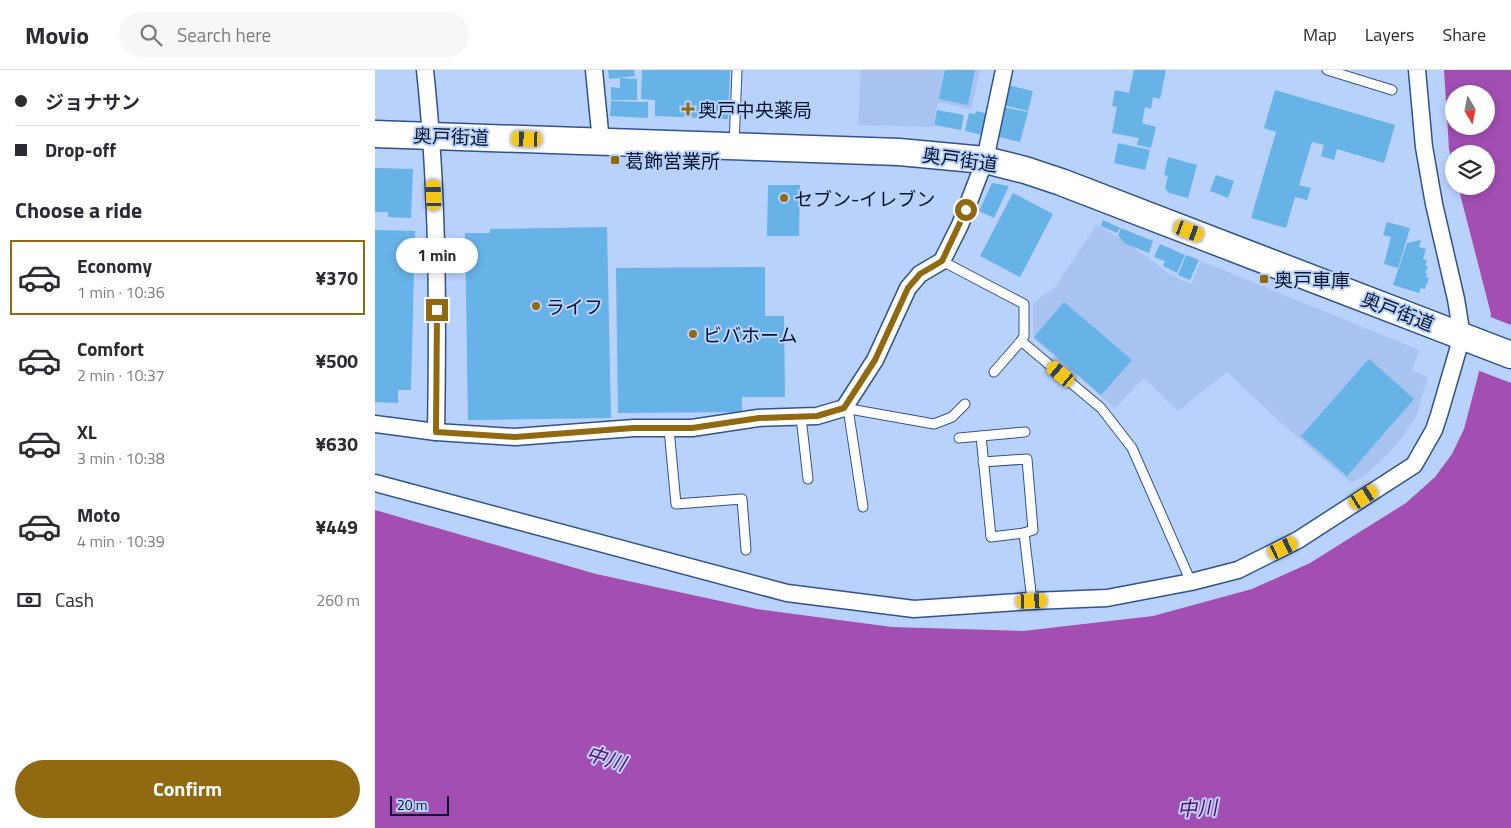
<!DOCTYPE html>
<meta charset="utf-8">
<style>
:root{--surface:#fff;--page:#f7f7f7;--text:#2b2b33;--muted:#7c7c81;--line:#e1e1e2;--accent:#916911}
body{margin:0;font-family:"Titillium Web","Noto Sans JP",sans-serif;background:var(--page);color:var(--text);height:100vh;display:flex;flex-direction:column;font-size:19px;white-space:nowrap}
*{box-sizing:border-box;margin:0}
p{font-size:16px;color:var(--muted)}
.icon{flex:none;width:28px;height:28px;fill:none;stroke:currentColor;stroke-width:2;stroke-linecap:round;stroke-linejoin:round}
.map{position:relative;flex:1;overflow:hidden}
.panel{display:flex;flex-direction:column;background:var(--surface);width:375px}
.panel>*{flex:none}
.banner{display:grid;align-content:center;height:110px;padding:0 15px;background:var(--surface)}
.needle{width:32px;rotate:170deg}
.buttons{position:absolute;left:1070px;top:15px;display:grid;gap:10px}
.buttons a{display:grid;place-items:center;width:50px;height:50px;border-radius:50%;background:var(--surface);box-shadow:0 2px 8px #0003;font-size:25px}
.scale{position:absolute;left:15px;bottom:12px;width:59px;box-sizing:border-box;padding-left:5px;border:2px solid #08162f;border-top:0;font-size:14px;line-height:18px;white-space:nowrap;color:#08162f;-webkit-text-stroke:4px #b9d2fc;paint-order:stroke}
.end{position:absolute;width:22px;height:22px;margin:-11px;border:6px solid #916911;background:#fff;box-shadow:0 0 0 2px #fff}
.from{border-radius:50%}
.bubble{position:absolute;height:35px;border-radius:18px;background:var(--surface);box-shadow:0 2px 8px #0003;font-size:16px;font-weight:700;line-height:35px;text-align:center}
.car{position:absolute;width:15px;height:30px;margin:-15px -8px;border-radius:6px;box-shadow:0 0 4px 1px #0007;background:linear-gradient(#f5c518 24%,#345 0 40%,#f5c518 0 76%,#345 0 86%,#f5c518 0)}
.banner b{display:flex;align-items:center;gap:18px;height:48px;font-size:19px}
.banner b+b{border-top:1px solid var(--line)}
.banner i{width:12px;height:12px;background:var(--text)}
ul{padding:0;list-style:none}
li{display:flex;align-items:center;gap:15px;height:75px;margin:0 10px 8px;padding:0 5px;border:2px solid transparent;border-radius:0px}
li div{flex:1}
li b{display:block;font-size:19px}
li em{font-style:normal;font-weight:700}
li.selected{border-color:var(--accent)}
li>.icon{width:45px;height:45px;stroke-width:1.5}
h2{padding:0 15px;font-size:22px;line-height:60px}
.pay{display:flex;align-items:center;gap:12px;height:55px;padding:0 15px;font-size:19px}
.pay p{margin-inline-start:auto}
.primary-button{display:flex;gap:10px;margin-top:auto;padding:10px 15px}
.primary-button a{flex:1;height:58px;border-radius:30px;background:var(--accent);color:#fff;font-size:20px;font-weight:700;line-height:58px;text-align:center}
header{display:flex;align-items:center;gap:30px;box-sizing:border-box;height:70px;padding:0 25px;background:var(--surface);border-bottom:1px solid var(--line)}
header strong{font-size:24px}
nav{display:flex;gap:28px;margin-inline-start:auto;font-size:18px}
.search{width:350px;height:45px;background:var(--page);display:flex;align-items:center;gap:12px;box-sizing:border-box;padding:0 18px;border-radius:28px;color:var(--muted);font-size:19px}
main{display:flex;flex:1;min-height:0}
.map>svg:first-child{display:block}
.built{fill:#a8c3ef}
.water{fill:#a24eb2;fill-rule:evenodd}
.pier{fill:#b9d2fc}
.building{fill:#67b2e7}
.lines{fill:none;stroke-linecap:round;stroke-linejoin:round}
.service-casing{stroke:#30528f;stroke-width:11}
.minor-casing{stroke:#30528f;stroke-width:19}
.primary-casing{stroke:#30528f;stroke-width:29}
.service{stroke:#fff;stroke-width:9}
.minor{stroke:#fff;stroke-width:16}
.primary{stroke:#fff;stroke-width:26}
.route{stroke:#916911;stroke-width:6}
.poi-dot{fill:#916911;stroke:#b9d2fc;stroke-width:2}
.labels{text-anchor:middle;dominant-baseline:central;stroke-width:4;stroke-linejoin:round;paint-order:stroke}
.poi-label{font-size:19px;fill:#08162f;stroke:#b9d2fc;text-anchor:start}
.street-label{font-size:19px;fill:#08162f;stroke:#b9d2fc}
.water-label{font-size:20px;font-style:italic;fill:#600c6e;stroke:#b9d2fc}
</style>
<header>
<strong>Movio</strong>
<div class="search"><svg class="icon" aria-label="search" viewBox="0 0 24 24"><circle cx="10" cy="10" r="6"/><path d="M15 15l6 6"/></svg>Search here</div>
<nav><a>Map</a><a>Layers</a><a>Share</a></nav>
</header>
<main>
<section class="panel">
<div class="banner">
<b><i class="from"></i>ジョナサン</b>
<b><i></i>Drop-off</b>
</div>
<h2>Choose a ride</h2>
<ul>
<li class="selected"><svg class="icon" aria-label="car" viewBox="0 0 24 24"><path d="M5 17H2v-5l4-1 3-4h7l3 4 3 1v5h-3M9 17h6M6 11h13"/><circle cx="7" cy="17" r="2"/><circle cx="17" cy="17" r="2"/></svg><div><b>Economy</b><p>1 min · 10:36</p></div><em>¥370</em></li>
<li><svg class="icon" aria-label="car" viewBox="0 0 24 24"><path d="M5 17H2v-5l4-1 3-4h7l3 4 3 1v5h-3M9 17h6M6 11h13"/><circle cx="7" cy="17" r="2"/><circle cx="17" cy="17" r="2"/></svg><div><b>Comfort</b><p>2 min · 10:37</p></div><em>¥500</em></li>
<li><svg class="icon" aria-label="car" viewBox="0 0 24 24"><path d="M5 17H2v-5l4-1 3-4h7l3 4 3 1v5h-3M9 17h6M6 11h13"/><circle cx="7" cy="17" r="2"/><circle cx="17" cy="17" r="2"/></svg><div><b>XL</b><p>3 min · 10:38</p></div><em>¥630</em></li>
<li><svg class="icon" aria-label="car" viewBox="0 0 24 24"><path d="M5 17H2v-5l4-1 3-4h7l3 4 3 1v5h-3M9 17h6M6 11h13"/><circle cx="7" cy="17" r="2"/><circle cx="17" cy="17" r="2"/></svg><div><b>Moto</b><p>4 min · 10:39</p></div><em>¥449</em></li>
</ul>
<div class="pay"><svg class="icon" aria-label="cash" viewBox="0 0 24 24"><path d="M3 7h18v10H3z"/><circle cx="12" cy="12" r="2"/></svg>Cash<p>260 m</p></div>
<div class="primary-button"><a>Confirm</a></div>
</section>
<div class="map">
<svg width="1136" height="758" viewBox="0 0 1136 758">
<rect width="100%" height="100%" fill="#b9d2fc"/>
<!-- built -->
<g class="built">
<path d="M486,0h119l-9,39 -33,-7 -5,25 -75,-2z"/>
<path d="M722,154l52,34 19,15 23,11 10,-23 218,89 -7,20 16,7 -12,40 -15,22 -15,17 -21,19 -14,8 -72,-62 -52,-49 -49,39 -34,-33 -29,30 -82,-70v-35l23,-17z"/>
</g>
<!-- water -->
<path class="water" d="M1069,0h67v758h-1136v-318l221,64 161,35 135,18 131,4 130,-15 99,-27 58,-26 96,-60 29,-26 17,-23 12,-25 14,-53 13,-62 -33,-128h28v-32h-32v14l-5,-19zM1079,24h32v32h-32z"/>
<!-- pier -->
<path class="pier" d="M1113,246l23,9v58l-34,-13z"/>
<!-- building -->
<g class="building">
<path d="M233,0h26l1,6 -26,3z"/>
<path d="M267,0h88l-2,49 -73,-3v-16l-14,-1z"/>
<path d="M570,0h30l-7,35 -29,-6z"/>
<path d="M759,0h32l-6,29 -7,-2 -2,12 -6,-2 -3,16 14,4 -5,21 -14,-3 2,-7 -27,-5 5,-26 -5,-1 3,-16 14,3z"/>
<path d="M245,8l17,1v21h-26v-13l9,1z"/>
<path d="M633,15l25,6 -5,20 -25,-6z"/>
<path d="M900,20l120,35 -11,38 -47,-14 -3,11 -13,-4 3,-11 -12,-3 -13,43 12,3 -4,12 -12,-3 -9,31 -35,-10 25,-86 -12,-4z"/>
<path d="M236,31l37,1v16l-38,-2z"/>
<path d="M628,37l25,5 -8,30 -21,-5z"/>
<path d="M562,40l27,5 -3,15 -27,-5z"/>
<path d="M601,41l12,3 -5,21 -18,-4 4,-18 6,1z"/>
<path d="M743,73l32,7 -5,20 -31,-7z"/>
<path d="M793,87l29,8 -9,33 -19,-5 -4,-5 3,-12 -4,-1z"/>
<path d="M0,98l38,1 -2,49 -23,-1v-5h-13z"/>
<path d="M841,105l18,6 -6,17 -18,-7z"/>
<path d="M617,113l17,3 -15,32 -15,-7z"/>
<path d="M393,115h32l-1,51h-32z"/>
<path d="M638,123l40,21 -33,63 -40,-21z"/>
<path d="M728,150l17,8 -3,5 -16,-7z"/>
<path d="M1012,152l23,6 -12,40 -14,-4 7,-27 -8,-2z"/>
<path d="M232,157l4,191 -143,2 -3,-187h25v-4z"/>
<path d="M746,158l32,13 -4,12 -23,-9 -8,-8z"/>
<path d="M0,160l40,1 -4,159h-13v13l-23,-1z"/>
<path d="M1046,170l-2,7 7,2 -3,10 4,1 -2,5 3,1 -3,7h2l-1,4 3,1 -4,11 -4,-1 -2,5 -26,-8 14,-42z"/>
<path d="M785,174l25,11 -8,18 -14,-7 2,-5 -11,-4z"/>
<path d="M811,185l13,5 -9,20 -12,-5z"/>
<path d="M390,197v49h19l1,81h-43v15l-124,1 -2,-145z"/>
<path d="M689,232l68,58 -31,35 -67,-58z"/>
<path d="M994,289l45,40 -67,77 -46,-40z"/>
</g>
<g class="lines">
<defs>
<g id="service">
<path d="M952,0l65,20"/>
<path d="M359,75l3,-75"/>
<path d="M567,191l82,43v32l-3,5 80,67 31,40 59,134"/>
<path d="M619,302l27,-31"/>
<path d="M469,338l90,16 18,-7 13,-13"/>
<path d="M469,338l5,7 14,92"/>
<path d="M426,347l7,62"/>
<path d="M294,359l7,75 66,-5 4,51"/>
<path d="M606,366l10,101 33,-4"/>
<path d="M584,368l66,-6"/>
<path d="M608,392l44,-3 6,71 -9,3 8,68"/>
</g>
<g id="minor">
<path d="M50,0c13,120 13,242 11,362"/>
<path d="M219,0l7,72"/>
<path d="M0,354l61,8 79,5 119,-9h58l66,-10 59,-2 27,-8 31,-48 33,-72 12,-14 22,-13 18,-36 25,-65 19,-90"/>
<path d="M0,413l412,110 127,16 118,-8 75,-3 84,-16 47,-12 60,-30 116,-75 20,-35 5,-15 23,-79 -6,-37 -22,-95 -10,-57 -7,-77"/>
</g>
<path id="primary" d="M0,64l524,18 86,8 40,10 36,12 450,173"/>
</defs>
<!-- service casing -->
<use href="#service" class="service-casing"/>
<!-- minor casing -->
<use href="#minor" class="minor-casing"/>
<!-- primary casing -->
<use href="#primary" class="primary-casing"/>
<!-- service -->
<use href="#service" class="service"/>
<!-- minor -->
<use href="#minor" class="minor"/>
<!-- primary -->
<use href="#primary" class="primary"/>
</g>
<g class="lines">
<!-- route -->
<path class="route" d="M62,240l-1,122 79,5 118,-9h59l67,-10 58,-2 27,-8 31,-48 33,-72 12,-14 22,-13 24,-51"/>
</g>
<!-- markers -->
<g class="poi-dot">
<path d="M310.5 31.5h5v5h5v5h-5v5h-5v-5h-5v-5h5z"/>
<rect x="235" y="85" width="10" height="10" rx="2.5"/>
<circle cx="409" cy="128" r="5"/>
<rect x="884" y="204" width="10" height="10" rx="2.5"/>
<circle cx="161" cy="236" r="5"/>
<circle cx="318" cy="264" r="5"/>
</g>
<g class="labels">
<!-- poi labels -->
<g class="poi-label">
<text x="323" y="39">奥戸中央薬局</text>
<text x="250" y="90">葛飾営業所</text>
<text x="419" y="128">セブン-イレブン</text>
<text x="899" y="209">奥戸車庫</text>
<text x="171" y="236">ライフ</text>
<text x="328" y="264">ビバホーム</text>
</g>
<!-- street labels -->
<g class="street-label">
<text transform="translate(76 66) rotate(2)">奥戸街道</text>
<text transform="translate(585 89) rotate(8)">奥戸街道</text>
<text transform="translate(1023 241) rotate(21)">奥戸街道</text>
</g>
<!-- water labels -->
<g class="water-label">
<text transform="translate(231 688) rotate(17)">中川</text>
<text transform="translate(822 738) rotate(-3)">中川</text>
</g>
</g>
</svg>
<div class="buttons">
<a><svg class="needle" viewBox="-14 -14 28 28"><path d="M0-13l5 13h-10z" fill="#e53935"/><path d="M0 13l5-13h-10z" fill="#7c7c81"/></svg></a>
<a><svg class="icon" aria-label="layers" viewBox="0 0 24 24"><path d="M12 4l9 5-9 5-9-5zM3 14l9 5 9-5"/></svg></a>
</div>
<div class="scale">20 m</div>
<i class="end from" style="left:591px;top:140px"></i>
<i class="end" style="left:62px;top:240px"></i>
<div class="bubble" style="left:21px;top:168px;width:82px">1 min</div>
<i class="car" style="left:152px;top:69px;rotate:272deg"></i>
<i class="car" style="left:59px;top:125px;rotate:358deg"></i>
<i class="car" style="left:814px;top:161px;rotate:111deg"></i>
<i class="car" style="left:686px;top:304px;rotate:310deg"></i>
<i class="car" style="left:989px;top:427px;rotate:57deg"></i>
<i class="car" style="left:908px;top:478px;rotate:64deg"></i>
<i class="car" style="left:657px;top:531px;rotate:88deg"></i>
</div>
</main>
